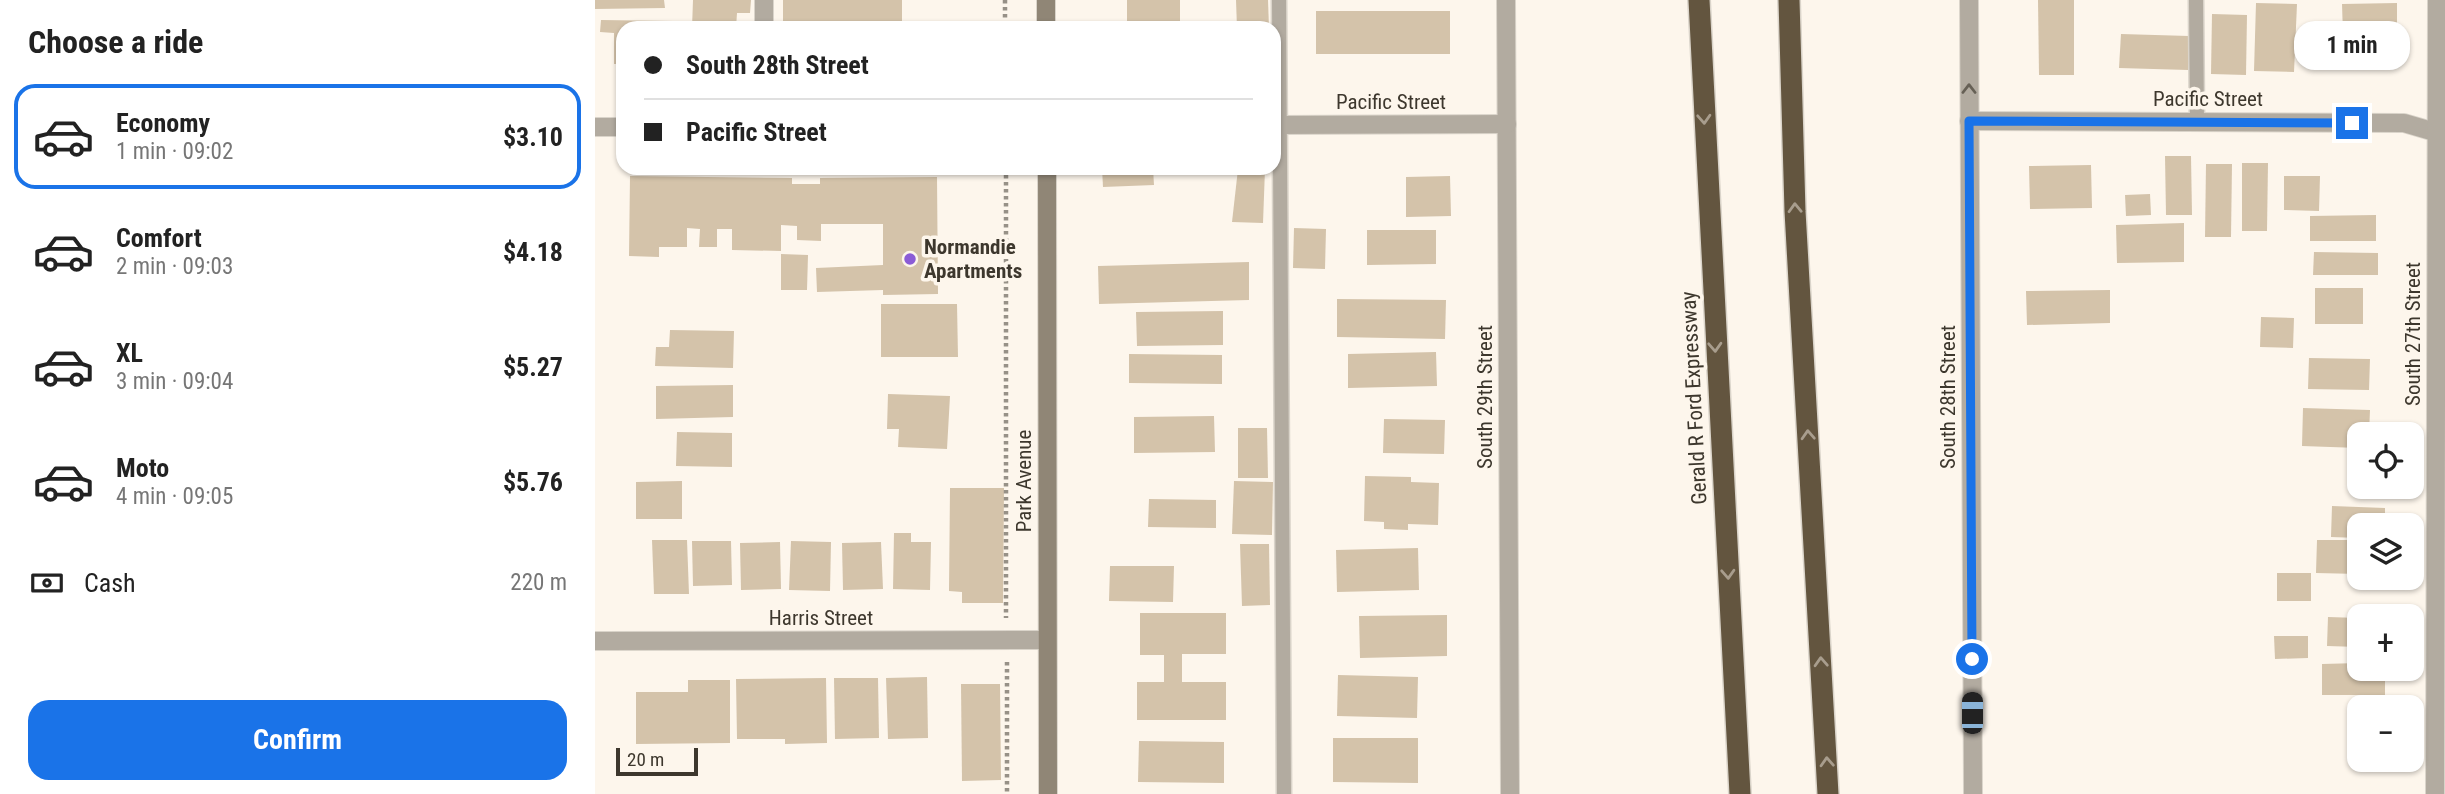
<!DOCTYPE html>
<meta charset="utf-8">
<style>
:root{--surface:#fff;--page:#f6f6f6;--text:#222;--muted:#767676;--line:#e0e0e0;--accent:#1a73e8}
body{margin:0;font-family:"Roboto Condensed",sans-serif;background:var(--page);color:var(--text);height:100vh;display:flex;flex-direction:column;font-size:26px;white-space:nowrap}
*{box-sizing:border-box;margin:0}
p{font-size:23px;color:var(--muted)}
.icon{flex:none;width:38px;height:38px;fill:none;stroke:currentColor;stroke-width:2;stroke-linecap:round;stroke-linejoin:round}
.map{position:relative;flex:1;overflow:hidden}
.sheet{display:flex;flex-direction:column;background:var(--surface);width:595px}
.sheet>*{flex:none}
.banner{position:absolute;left:21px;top:21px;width:665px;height:154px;border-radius:21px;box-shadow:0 2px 5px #0004;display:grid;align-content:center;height:154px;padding:0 28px;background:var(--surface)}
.buttons{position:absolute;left:1752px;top:422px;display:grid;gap:14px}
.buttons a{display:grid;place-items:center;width:77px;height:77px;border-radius:14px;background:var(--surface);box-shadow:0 2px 5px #0004;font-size:35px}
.scale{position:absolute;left:21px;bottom:18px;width:82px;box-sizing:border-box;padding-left:7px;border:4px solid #3d372d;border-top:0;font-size:19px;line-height:24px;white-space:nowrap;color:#3d372d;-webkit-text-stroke:5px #fdf6ec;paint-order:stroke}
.end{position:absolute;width:32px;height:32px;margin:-16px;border:9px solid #1a73e8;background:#fff;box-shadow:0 0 0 4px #fff}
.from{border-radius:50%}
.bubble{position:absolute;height:49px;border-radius:21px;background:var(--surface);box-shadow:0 2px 5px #0004;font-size:23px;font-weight:700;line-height:49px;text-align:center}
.car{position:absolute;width:21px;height:42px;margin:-21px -10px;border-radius:9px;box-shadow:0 0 5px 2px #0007;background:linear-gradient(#222 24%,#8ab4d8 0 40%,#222 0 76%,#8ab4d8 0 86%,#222 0)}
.banner b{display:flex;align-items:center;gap:24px;height:66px;font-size:26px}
.banner b+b{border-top:2px solid var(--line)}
.banner i{width:18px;height:18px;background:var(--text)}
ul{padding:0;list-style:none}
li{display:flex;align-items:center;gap:21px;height:105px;margin:0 14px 10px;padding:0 14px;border:4px solid transparent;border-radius:21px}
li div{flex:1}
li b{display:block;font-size:26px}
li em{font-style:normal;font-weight:700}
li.selected{border-color:var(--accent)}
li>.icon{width:63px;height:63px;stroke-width:1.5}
h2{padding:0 28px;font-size:32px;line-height:84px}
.pay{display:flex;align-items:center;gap:18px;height:77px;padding:0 28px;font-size:26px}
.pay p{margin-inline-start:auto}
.cta{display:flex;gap:14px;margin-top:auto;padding:14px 28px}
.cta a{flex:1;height:80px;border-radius:21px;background:var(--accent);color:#fff;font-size:28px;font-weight:700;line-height:80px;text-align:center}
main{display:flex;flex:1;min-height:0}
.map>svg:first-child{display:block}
.building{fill:#d4c3aa}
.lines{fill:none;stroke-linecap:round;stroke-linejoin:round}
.lane-casing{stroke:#dad4ca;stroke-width:17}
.street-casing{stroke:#dad4ca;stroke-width:20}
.secondary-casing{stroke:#dad4ca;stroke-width:20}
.highway-casing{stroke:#dad4ca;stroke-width:24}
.path{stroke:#979187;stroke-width:4.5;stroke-dasharray:3.5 3.5;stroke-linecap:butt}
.lane{stroke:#b2aba0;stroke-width:14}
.street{stroke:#b2aba0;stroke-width:18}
.secondary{stroke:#908676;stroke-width:18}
.highway{stroke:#63553f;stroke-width:21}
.oneway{stroke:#666055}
.oneway2{stroke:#a89d8d}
.route{stroke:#1a73e8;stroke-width:9}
.poi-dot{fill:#8b5cd6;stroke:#fdf6ec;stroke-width:2.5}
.labels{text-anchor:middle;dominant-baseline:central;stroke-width:7;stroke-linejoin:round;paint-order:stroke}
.street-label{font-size:21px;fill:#3d372d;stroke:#fdf6ec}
.poi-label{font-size:21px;font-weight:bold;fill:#3d372d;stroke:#fdf6ec;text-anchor:start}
</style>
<main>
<section class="sheet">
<h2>Choose a ride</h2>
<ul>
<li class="selected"><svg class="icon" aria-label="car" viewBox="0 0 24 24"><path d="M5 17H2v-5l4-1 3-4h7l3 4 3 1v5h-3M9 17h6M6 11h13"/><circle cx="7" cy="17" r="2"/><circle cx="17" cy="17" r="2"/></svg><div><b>Economy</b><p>1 min · 09:02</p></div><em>$3.10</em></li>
<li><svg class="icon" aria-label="car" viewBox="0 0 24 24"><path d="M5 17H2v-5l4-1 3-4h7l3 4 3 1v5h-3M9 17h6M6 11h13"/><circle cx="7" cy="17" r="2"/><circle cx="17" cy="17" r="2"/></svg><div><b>Comfort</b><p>2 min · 09:03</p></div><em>$4.18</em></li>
<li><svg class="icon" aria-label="car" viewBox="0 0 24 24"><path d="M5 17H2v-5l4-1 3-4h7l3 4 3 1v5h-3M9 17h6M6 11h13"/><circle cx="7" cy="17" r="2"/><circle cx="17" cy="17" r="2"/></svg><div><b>XL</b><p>3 min · 09:04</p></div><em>$5.27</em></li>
<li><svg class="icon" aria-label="car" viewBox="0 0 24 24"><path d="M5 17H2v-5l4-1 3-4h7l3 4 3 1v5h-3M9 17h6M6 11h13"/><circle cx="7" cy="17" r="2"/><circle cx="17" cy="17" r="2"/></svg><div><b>Moto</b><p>4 min · 09:05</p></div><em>$5.76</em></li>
</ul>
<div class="pay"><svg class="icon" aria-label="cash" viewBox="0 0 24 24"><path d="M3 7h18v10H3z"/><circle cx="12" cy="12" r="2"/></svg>Cash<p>220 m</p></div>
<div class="cta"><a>Confirm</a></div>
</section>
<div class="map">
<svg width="1850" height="794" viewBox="0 0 1850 794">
<rect width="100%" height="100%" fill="#fdf6ec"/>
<!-- building -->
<g class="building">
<path d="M0,0h69l1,8 -70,1z"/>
<path d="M98,0h58l-1,13h-13l-1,15h-44z"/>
<rect x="188" y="0" width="119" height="28"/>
<rect x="532" y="0" width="53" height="28"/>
<path d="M641,0h32l1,28h-32z"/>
<path d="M1443,0h36v75h-35z"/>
<path d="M1661,3l41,1 -3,68 -40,-1z"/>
<path d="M1802,3v30l-54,1 -1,-30z"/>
<rect x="721" y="11" width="134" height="43"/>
<path d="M1617,14l35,1 -1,60 -35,-1z"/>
<path d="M6,20l72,1v7h-50v36h-9v-31l-14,-1z"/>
<path d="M1526,34l68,2 -1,34 -69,-2z"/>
<path d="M1570,156h26l1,59h-26z"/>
<path d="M1647,163h26l-1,68h-25z"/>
<path d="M1611,164h26l-1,73h-26z"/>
<path d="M1496,165l1,43 -62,1 -1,-43z"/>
<path d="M507,168h51l1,17 -51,2z"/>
<path d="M643,169h27l-2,54 -31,-1z"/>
<path d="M35,176l162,2v6h28v-6l117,-1 1,117 -55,1v-5l-66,2 -1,-24 67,-3v-41h-62v17l-24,-1v-14l-16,-1v26l-49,-1v-21h-15v18h-18l1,-18 -13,-1v19h-28v10l-30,-1z"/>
<path d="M855,176l1,40 -45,1v-40z"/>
<path d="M1689,176h36l-1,35 -35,-1z"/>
<path d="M1555,194l1,21 -25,1 -1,-21z"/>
<path d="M1781,215v26h-66v-25z"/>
<path d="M1589,223v39l-67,1 -1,-38z"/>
<path d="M699,228l32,1 -1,40 -32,-1z"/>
<path d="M772,230h69v34l-69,1z"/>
<path d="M1719,252l64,1v22h-65z"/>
<path d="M186,254l27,1 -1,35h-26z"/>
<path d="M654,262v38l-150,4 -1,-38z"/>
<rect x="1720" y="288" width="48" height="36"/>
<path d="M1515,290v33l-83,2 -1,-34z"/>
<path d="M742,299l109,1 -1,39 -108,-2z"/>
<path d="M286,304h76l1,53h-77z"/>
<path d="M628,311v34l-86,1 -1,-34z"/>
<path d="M1666,317l33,1 -1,30 -33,-1z"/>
<path d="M75,330l64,1 -1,37 -78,-2 1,-19h13z"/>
<path d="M841,352l1,34 -89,2v-34z"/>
<path d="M534,354l93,1v29l-93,-1z"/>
<path d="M1714,358l61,1 -1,31 -61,-1z"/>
<path d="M138,385v32l-77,2v-33z"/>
<path d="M293,394l62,2 -3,53 -49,-2 1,-18h-12z"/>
<path d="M1708,408l67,2 -1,24h-10v14l-57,-2z"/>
<path d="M619,416l1,36 -81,1v-36z"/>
<path d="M789,419l61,1 -1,34 -61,-1z"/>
<path d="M643,428h29l1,50h-30z"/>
<path d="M82,432l55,1v34l-56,-1z"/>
<path d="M770,476l46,1v5l28,1 -1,42 -30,-1v6l-24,-1v-7l-20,-1z"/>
<path d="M87,481v38h-46v-37z"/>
<path d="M639,481l39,1 -1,53 -40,-1z"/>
<path d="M355,488h54l-1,115h-41v-11l-13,-1z"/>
<path d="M554,499l67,1v28l-68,-1z"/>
<path d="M1737,506l53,2v17h-26v13l-28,-1z"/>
<path d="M299,533h17v9h20l-1,48 -37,-1z"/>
<path d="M57,540h35l2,54h-35z"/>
<path d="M1722,540h42v34l-43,-1z"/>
<path d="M97,541h39l1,44 -39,1z"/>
<path d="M196,541l40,1 -1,49 -41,-1z"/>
<path d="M185,542l1,47 -40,1 -1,-47z"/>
<path d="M286,542l2,47 -40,1 -1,-47z"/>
<path d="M645,544h29l1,61 -28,1z"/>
<path d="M823,548l1,42 -82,2 -1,-42z"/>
<path d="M515,566h64l-1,36 -64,-1z"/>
<rect x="1682" y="573" width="34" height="28"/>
<path d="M545,613h86v41h-44v28h44v38h-89v-38h27v-27h-24z"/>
<path d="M852,615v41l-87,2 -1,-42z"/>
<path d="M1733,617l31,1v29l-32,-1z"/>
<path d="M1679,636h34v22l-33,1z"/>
<path d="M1764,663v5h26v27h-63v-31z"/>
<path d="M743,675l80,2 -1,41 -80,-2z"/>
<path d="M332,677l1,61 -40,1 -2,-61z"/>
<path d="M231,678l1,65 -42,1v-5h-48l-1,-60z"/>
<path d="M239,678h44l1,60 -44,1z"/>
<path d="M93,680h42v63l-94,1v-52h52z"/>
<path d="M366,684h39l1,96 -39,1z"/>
<path d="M738,738h85v45l-85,-1z"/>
<path d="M544,741l85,1v41l-86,-1z"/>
</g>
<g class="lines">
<defs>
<g id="lane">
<path d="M684,0l5,794"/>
<path d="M1601,0l1,122"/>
</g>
<g id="street">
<path d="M169,0v28"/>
<path d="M911,0l4,794"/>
<path d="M1374,0l4,794"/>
<path d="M1374,121l435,2 41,12"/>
<path d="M679,125l233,-1"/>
<path d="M0,127h28"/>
<path d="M0,641l452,-1"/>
<path d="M1840,794l2,-794"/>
</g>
<g id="secondary">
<path d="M451,0v28"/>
<path d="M452,168l1,626"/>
</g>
<g id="highway">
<path d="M1104,0l41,794"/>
<path d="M1194,0l6,211 33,583"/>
</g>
</defs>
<!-- lane casing -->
<use href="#lane" class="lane-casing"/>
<!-- street casing -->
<use href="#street" class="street-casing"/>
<!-- secondary casing -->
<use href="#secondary" class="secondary-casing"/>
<!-- highway casing -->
<use href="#highway" class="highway-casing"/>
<!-- path -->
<g class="path">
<path d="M410,0v28"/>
<path d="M411,168v450"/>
<path d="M412,662v132"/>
</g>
<!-- lane -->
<use href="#lane" class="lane"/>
<!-- street -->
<use href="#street" class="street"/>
<!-- secondary -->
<use href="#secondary" class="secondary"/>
<!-- highway -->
<use href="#highway" class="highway"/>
</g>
<!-- one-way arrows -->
<defs><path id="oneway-chevron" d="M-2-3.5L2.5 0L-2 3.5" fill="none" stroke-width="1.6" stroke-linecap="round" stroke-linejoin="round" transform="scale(1.75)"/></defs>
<use class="oneway" href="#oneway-chevron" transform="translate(1374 89) rotate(-90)"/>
<g class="oneway2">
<use href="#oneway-chevron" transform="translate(1109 119) rotate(87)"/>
<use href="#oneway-chevron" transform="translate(1200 208) rotate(-92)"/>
<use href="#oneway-chevron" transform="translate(1120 347) rotate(87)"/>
<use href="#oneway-chevron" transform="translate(1213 435) rotate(-93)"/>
<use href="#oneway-chevron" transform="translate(1133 574) rotate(87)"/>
<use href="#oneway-chevron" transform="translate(1226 662) rotate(-93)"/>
<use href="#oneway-chevron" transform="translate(1232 762) rotate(-93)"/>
</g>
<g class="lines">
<!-- route -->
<path class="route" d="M1377,659l-3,-538 383,2"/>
</g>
<!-- markers -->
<circle class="poi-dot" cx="315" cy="259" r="7"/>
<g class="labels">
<!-- street labels -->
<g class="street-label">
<text x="1613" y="99">Pacific Street</text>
<text x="796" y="102">Pacific Street</text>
<text transform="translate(1818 334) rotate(-90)">South 27th Street</text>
<text transform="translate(890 397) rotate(-90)">South 29th Street</text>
<text transform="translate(1353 397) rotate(-90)">South 28th Street</text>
<text transform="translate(1099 398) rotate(-93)">Gerald R Ford Expressway</text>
<text transform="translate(429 481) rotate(-90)">Park Avenue</text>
<text x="226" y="618">Harris Street</text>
</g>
<!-- poi labels -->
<g class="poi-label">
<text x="329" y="247">Normandie<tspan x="329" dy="24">Apartments</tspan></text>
</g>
</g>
</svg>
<div class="buttons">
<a><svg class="icon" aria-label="locate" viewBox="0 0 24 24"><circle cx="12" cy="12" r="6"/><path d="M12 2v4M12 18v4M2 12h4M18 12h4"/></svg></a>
<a><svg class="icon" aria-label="layers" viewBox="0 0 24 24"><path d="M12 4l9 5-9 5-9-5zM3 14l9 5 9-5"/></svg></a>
<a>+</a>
<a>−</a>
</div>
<div class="scale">20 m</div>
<i class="end from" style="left:1377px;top:659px"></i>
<i class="end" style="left:1757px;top:123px"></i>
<div class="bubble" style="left:1699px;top:21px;width:116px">1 min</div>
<i class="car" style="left:1377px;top:713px;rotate:0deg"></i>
<div class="banner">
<b><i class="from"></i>South 28th Street</b>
<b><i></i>Pacific Street</b>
</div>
</div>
</main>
